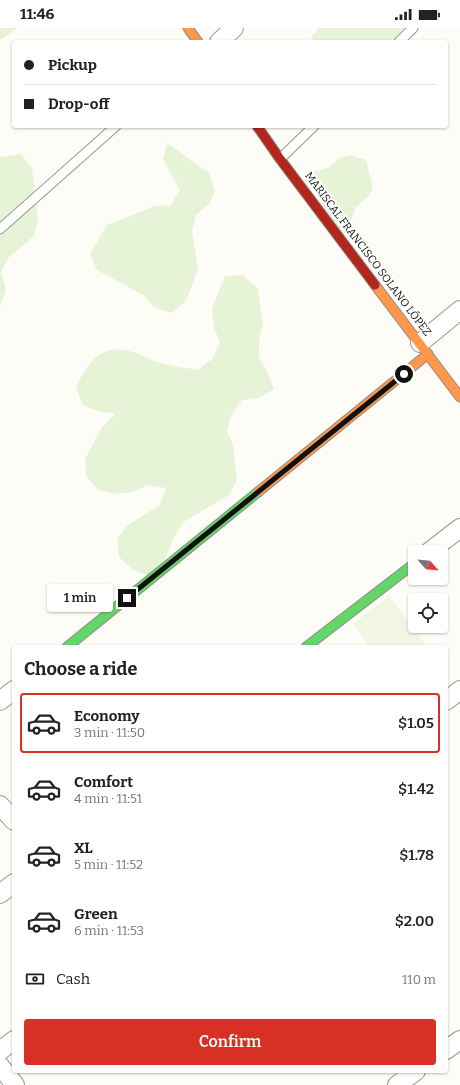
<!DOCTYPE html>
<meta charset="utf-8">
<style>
:root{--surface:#fff;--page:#f2f2f2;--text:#222;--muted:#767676;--line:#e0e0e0;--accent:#d93025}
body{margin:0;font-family:Bitter,serif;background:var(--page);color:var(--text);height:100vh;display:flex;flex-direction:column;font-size:15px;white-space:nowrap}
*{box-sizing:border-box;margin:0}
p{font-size:13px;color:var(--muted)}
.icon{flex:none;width:22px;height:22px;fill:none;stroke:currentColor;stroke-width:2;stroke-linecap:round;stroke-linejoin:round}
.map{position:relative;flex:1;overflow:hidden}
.side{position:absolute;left:12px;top:617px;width:436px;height:428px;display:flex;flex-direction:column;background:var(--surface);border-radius:4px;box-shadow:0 1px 3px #0004}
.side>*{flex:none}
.hud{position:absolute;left:12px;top:12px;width:436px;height:88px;border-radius:4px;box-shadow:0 1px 3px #0004;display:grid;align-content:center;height:88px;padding:0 12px;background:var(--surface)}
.needle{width:26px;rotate:117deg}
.controls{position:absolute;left:408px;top:517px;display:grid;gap:8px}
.controls a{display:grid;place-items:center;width:40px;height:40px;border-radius:4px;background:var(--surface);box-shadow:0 1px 3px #0004;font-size:20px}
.end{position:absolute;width:18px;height:18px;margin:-9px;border:5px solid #111;background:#fff;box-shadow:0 0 0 2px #fff}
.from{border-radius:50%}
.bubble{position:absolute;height:28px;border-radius:4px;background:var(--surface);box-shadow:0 1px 3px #0004;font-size:13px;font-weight:600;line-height:28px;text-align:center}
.hud b{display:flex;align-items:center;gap:14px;height:38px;font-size:15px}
.hud b+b{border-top:1px solid var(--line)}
.hud i{width:10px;height:10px;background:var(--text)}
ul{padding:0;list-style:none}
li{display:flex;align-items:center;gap:12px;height:60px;margin:0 8px 6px;padding:0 4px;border:2px solid transparent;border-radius:4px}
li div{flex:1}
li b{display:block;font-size:15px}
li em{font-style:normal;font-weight:600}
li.selected{border-color:var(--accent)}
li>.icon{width:36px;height:36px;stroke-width:1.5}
h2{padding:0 12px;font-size:18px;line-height:48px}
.pay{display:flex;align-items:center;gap:10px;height:44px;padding:0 12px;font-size:15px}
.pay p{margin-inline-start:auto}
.button{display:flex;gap:8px;margin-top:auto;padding:8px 12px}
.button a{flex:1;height:46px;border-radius:4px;background:var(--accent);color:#fff;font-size:16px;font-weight:600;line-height:46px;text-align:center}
.status{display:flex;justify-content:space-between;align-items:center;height:28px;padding:0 20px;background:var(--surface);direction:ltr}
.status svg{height:11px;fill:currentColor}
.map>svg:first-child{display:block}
.green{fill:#e7f3d7}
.pitch{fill:#f0f6e1}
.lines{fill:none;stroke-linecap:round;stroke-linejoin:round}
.lane-casing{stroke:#979795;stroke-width:11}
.street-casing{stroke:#979795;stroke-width:20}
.fast-casing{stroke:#8e8d8b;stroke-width:11}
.slow-casing{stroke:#8e8d8b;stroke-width:11}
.jam-casing{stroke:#8e8d8b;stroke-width:11}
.lane{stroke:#fffffe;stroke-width:9}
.street{stroke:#fffffe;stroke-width:18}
.fast{stroke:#63d668;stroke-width:9}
.slow{stroke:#ff974d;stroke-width:9}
.jam{stroke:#b3261e;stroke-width:9}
.route{stroke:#111;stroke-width:5}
.labels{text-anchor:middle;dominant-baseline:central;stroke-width:4;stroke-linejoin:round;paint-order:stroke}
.street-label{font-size:11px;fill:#111;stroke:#fff}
</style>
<div class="status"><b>11:46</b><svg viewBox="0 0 49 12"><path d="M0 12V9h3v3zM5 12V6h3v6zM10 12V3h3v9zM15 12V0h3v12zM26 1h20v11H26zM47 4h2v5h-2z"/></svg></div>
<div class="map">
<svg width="460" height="1057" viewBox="0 0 460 1057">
<rect width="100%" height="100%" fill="#fdfcf7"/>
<!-- green -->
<g class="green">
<path d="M0,0h18l-18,12z"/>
<path d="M319,0h89l-12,14h-81l-4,-4z"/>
<path d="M167,115l42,30 6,18 -5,12 -14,12 -4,17 6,36 -12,33 -14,12 -17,-5 -12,-13 -46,-25 -7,-16 17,-29 48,-19 16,-1 9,-15 -17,-31z"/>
<path d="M21,126l11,14 6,51 -4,17 -26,22 -7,14 5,18 -6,17v-150z"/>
<path d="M350,127l16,5 7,28 -4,8 -14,12 -2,9 -6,8 -8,4 -33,-50 5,-7 17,-4 14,-11z"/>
<path d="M243,247l15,14 5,36 -4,16v17l9,15 6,16 -15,9 -17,2 -10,14 -5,16 6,16 4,34 -8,15 -44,26 -10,14 -13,31 -13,10 -16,-6 -14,-13 -2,-18 11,-14 32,-20 6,-17 -18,-3 -16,7 -17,2 -17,-4 -12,-14 -1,-17 17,-32 13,-13 -17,-3 -16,-6 -6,-18c11,-22 24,-44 53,-36 11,2 21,9 32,12 12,3 25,5 37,7l14,-11 8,-16 -6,-16 -2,-18 13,-33z"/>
</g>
<!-- pitch -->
<path class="pitch" d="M389,568l38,51h-57l-17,-23z"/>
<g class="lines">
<defs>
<g id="lane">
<path d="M399,14l14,-14"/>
<path d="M280,131l34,-33"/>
<path d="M0,201l116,-103"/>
</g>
<g id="street">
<path d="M219,14l15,-14"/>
<path d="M420,315l40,-33"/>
<path d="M429,524l31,-24"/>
<path d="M0,673l14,-11"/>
<path d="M446,673l14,-11"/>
<path d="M0,777l14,16"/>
<path d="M0,866l14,-11"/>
<path d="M446,1022l14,-10"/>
<path d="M0,1023l14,-11"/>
<path d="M0,1038l15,19"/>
<path d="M397,1057l19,-14"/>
</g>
<g id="fast">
<path d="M67,619l191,-155"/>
<path d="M306,619l109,-84"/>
</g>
<g id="slow">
<path d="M188,0l10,14"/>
<path d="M375,257l85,112"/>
<path d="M258,464l170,-138"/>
</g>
<path id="jam" d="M257,98l23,33 95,126"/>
</defs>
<!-- lane casing -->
<use href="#lane" class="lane-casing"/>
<!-- street casing -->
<use href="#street" class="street-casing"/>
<!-- fast casing -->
<use href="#fast" class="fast-casing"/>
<!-- slow casing -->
<use href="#slow" class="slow-casing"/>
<!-- jam casing -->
<use href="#jam" class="jam-casing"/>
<!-- lane -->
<use href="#lane" class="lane"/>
<!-- street -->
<use href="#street" class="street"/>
<!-- fast -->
<use href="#fast" class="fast"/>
<!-- slow -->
<use href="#slow" class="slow"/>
<!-- jam -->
<use href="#jam" class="jam"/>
</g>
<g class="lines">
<!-- route -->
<path class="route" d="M127,570l277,-224"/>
</g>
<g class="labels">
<!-- street labels -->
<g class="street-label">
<text transform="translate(368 226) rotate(53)">MARISCAL FRANCISCO SOLANO LÓPEZ</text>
</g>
</g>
</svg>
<div class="controls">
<a><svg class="needle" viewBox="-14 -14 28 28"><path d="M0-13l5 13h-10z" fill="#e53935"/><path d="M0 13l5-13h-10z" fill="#767676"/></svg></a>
<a><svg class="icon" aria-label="locate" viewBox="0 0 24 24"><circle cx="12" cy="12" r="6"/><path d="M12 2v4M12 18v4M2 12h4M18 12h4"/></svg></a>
</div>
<i class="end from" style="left:404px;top:346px"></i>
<i class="end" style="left:127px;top:570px"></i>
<div class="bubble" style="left:47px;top:556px;width:66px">1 min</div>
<div class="hud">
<b><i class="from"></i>Pickup</b>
<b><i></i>Drop-off</b>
</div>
<section class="side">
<h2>Choose a ride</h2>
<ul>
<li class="selected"><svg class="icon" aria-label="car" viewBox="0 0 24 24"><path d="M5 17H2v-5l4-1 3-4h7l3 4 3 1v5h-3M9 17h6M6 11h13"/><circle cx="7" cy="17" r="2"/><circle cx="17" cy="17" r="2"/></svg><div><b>Economy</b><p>3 min · 11:50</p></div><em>$1.05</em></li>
<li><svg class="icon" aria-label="car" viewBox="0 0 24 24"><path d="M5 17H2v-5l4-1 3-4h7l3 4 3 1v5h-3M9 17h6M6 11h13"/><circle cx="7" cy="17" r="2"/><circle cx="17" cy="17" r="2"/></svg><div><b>Comfort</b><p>4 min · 11:51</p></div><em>$1.42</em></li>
<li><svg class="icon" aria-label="car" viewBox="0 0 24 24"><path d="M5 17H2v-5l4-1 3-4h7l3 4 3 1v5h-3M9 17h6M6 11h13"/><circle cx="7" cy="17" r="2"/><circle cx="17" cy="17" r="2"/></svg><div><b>XL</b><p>5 min · 11:52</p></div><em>$1.78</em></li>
<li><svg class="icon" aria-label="car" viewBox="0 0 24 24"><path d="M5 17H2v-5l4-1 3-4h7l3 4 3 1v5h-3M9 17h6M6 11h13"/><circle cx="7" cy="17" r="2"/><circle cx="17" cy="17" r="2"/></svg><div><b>Green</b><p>6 min · 11:53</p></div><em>$2.00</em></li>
</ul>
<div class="pay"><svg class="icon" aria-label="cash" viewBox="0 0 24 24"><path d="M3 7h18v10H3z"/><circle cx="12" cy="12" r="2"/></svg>Cash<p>110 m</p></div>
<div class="button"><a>Confirm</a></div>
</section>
</div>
